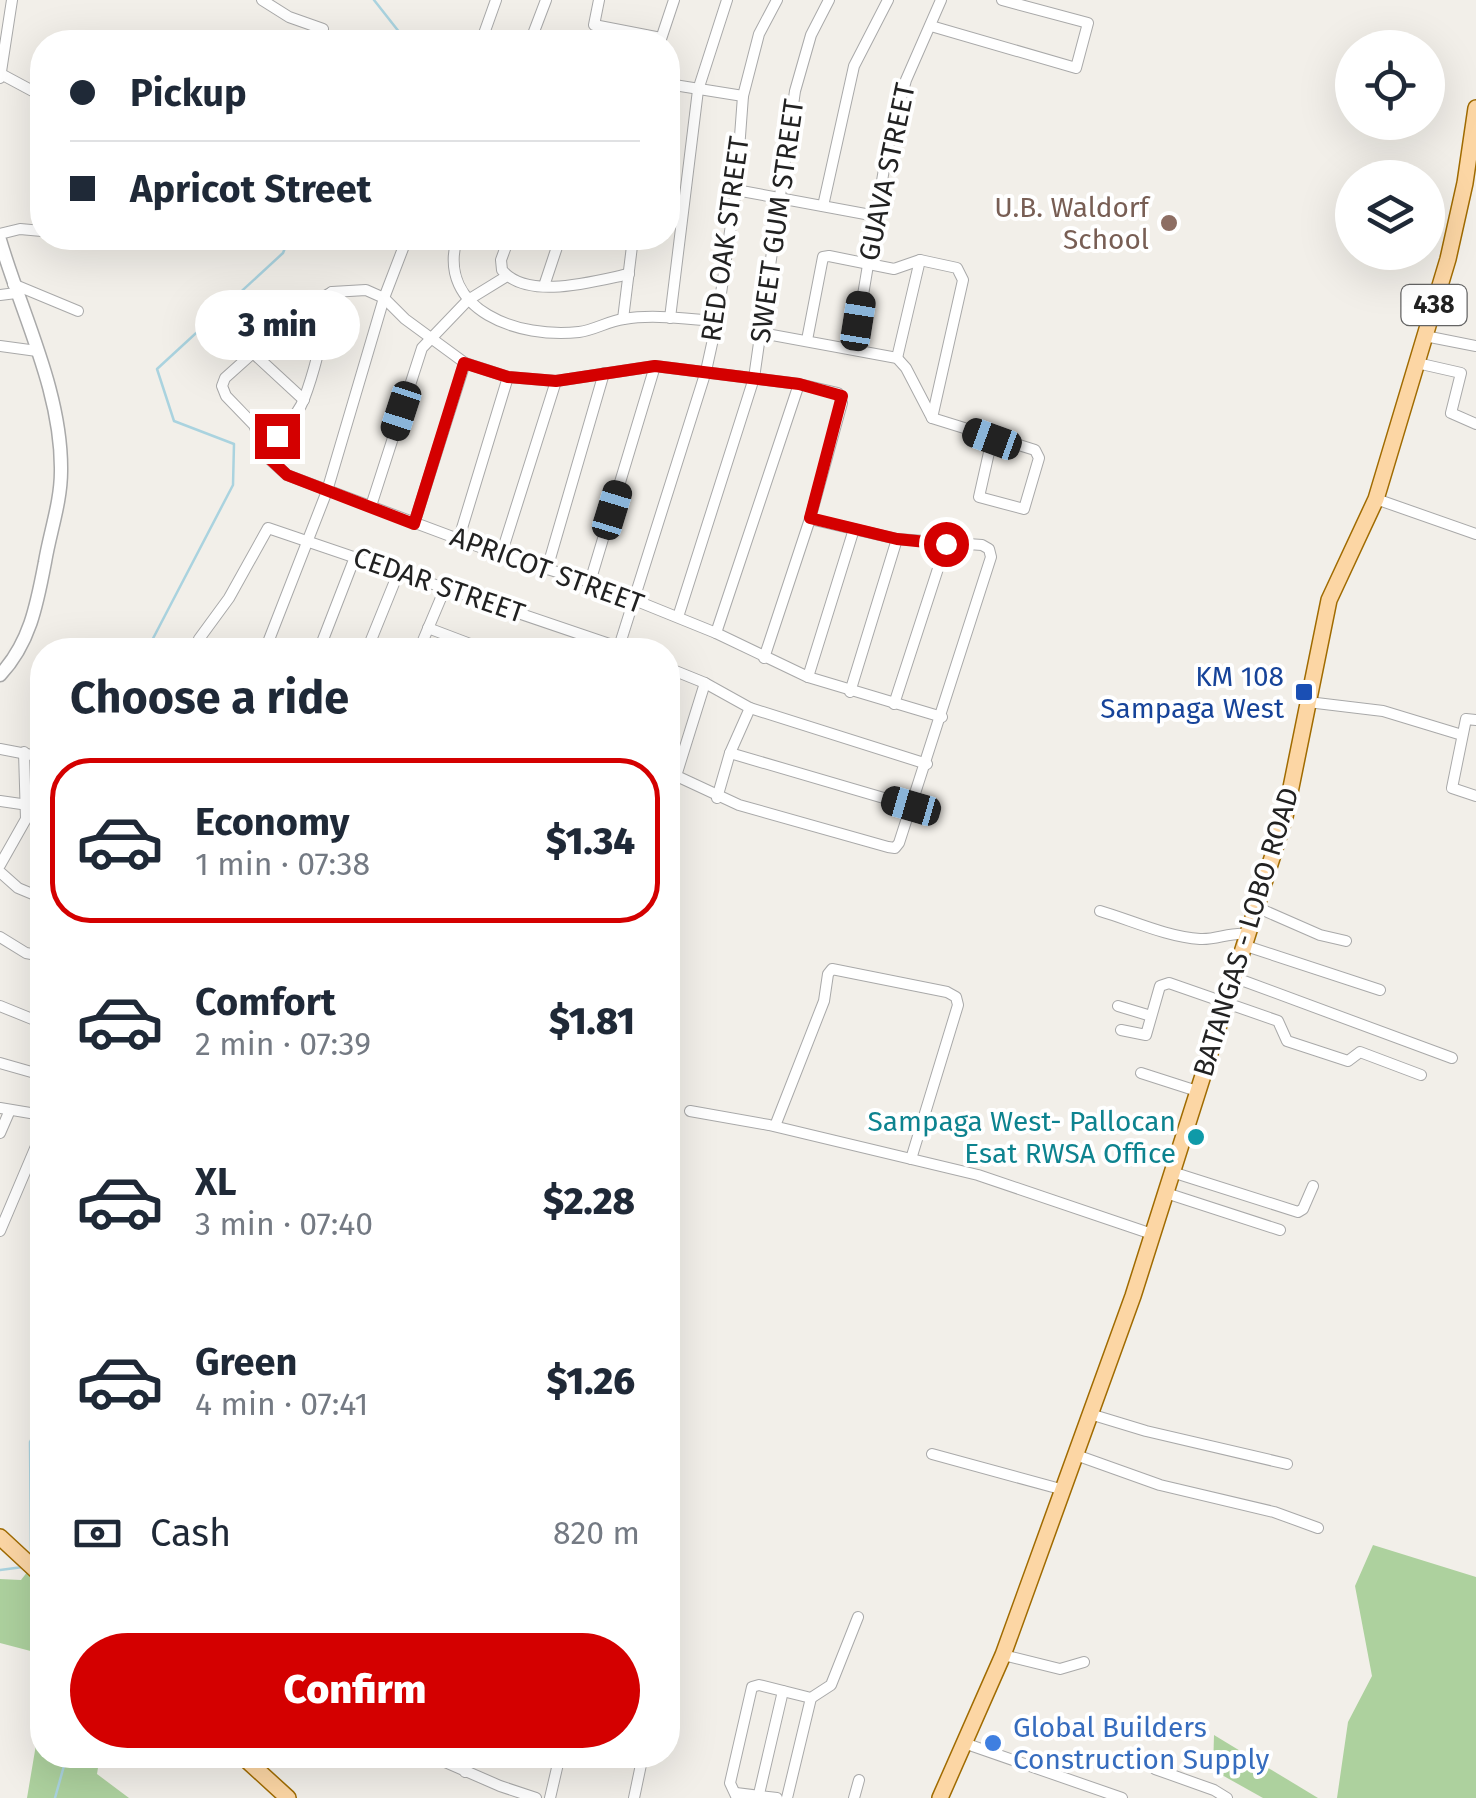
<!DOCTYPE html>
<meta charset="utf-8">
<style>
:root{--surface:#fff;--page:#f6f6f7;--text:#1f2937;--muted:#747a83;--line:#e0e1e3;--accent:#d40000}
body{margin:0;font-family:"Fira Sans",sans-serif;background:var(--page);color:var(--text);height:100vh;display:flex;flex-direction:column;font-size:38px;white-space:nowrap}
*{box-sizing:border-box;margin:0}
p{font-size:32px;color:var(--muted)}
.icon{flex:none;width:55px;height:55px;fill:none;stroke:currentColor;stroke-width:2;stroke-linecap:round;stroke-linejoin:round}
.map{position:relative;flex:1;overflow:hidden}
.details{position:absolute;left:30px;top:638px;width:650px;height:1130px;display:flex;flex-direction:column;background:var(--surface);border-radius:40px;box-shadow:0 10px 40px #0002}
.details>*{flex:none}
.top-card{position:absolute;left:30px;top:30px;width:650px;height:220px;border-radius:40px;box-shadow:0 10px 40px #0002;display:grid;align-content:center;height:220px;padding:0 40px;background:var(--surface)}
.buttons{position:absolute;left:1335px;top:30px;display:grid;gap:20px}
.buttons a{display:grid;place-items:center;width:110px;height:110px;border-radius:50%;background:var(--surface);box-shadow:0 10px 40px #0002;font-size:50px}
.end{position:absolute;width:45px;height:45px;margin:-22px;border:12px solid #d40000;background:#fff;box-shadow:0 0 0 5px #fff}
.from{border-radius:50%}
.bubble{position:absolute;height:70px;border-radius:35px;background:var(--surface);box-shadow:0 10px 40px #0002;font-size:32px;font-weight:800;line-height:70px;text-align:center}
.car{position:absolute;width:30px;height:60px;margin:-30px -15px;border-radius:12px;box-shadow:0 0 8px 2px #0007;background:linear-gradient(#222 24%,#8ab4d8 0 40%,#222 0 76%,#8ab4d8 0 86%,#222 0)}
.top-card b{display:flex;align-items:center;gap:35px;height:95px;font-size:38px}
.top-card b+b{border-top:2px solid var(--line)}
.top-card i{width:25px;height:25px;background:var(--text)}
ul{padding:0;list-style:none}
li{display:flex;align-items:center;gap:30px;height:165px;margin:0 20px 15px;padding:0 20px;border:5px solid transparent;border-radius:40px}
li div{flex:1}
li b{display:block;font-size:38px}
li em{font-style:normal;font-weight:800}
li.selected{border-color:var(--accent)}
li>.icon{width:90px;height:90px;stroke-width:1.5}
h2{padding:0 40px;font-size:45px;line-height:120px}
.pay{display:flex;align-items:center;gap:25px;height:110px;padding:0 40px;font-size:38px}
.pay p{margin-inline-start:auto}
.button{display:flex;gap:20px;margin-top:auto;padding:20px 40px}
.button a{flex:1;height:115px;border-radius:60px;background:var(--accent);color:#fff;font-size:40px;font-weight:800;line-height:115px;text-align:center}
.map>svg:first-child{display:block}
.forest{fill:#add19e}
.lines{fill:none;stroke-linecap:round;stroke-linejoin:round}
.stream{stroke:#aad3df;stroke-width:2.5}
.minor-casing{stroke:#a9a9a9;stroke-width:12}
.tertiary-casing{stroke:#a9a9a9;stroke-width:15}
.primary-casing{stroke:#a06b00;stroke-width:18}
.minor{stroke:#fff;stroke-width:10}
.tertiary{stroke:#fff;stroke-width:12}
.primary{stroke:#fcd6a4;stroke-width:15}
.route{stroke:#d40000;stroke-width:12}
.education-dot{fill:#8d6e63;stroke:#fff;stroke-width:4}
.transit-dot{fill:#1a4fb4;stroke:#fff;stroke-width:4}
.culture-dot{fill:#0f9aa8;stroke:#fff;stroke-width:4}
.shop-dot{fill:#3f7fe0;stroke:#fff;stroke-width:4}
.labels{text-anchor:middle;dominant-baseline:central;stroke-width:8;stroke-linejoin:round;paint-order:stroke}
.shield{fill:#fff;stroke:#646464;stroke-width:2.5}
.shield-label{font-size:25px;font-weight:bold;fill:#222}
.street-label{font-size:28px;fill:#222;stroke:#fff}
.education-label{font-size:28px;fill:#785e54;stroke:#fff;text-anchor:end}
.transit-label{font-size:28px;fill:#164399;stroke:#fff;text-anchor:end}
.culture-label{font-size:28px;fill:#0d838f;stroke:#fff;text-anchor:end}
.shop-label{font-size:28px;fill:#366cbe;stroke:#fff;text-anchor:start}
</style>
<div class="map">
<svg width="1476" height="1798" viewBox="0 0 1476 1798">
<rect width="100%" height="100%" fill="#f2efe9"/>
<!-- forest -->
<g class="forest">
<path d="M1373,1545l103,32v221h-139l11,-76 24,-46 -17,-90z"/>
<path d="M42,1553v101l-42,-11v-64l21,1z"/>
<path d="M42,1709v46h58l-3,19 32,24h-102z"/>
<path d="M1214,1735l104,63h-55l-50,-28z"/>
</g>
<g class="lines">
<!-- stream -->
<g class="stream">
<path d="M374,0l33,42"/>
<path d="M147,650l86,-165 1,-41 -60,-23 -17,-52 126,-116 6,-15"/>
<path d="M31,1555l-1,-113 12,-24"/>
<path d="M0,1570l23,-3"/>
<path d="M55,1798l12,-43"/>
</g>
<defs>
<g id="minor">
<path d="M262,0l27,17 34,12"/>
<path d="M599,0l-5,25 67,13"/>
<path d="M931,26l145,42 12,-45 -86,-23"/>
<path d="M481,42l15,-42"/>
<path d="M530,42l16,-42"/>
<path d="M660,42l14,-42"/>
<path d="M1,74l41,22"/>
<path d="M0,78l12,-78"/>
<path d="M668,84l75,12"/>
<path d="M736,190l140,26"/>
<path d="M823,206l31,-140 34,-66"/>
<path d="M0,234l20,-5 22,2"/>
<path d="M457,238c-21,73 63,101 122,94 16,-2 29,-11 45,-13 29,-5 63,0 93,2"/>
<path d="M509,238l-8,22 1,10c25,31 93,11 127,4"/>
<path d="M558,243l33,-5"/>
<path d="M13,284l65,27"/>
<path d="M544,286l16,-48"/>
<path d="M0,295l16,-2"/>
<path d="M670,318l28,-228 29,-90"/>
<path d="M623,319l10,-81"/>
<path d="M761,333l136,25 9,10 26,50 103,32 4,8 -15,51 -45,-12 13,-58"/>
<path d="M1425,336l51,10"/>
<path d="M807,340l16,-83 6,-1 65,13 26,-9 37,8 6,12 -31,138"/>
<path d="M0,346l37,5"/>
<path d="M854,349l33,-198 19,-71 35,-80"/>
<path d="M253,353l51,47"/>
<path d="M897,358l23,-98"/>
<path d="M1417,363l44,10 -10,40 25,11"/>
<path d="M267,457l-13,-32 -28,-29 -4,-10 3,-8 76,-68 31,-18"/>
<path d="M1376,499l100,35"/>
<path d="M371,506l51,-158 46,-48 39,-24"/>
<path d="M414,524l51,-161"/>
<path d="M459,538l49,-161"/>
<path d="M501,555l55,-174"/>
<path d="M547,569l57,-196"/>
<path d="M590,582l65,-216"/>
<path d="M678,617l76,-239 41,-287 16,-56 18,-35"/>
<path d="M428,628l58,22"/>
<path d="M716,633l83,-249"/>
<path d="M195,650l4,-11 30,-41 39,-70 359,122"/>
<path d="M265,650l62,-159 57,-193 23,-60"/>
<path d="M319,650l36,-93"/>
<path d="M367,650l32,-79"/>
<path d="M419,650l27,-64"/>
<path d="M618,650l88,-279 11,-50 19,-131 7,-94 16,-62 18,-34"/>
<path d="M764,658l46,-139 32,-116 -4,-10 -39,-9 -144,-18 -99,15 -48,-4 -43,-14 -60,-44 -21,-21 -18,-8 -34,2c-8,35 -15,73 -28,107 -9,24 -32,35 -37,58l20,18 214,80 89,27 126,51 92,44 134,40"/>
<path d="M668,668l37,15 45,25 177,56"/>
<path d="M808,677l46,-148"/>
<path d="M850,692l47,-153"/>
<path d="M1308,702l75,9 79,24"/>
<path d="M894,704l52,-160"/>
<path d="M1476,720l-10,-1 -14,69 24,8"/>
<path d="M0,749l42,8"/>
<path d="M730,753l181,53"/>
<path d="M668,772l71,33 149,42 7,1 4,-5 92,-286 -2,-8 -7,-4 -85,-6 -87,-20"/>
<path d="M676,776l29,-93"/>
<path d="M717,798l13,-45 20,-45"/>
<path d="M0,801l28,4"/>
<path d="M0,865l26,-46 -2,-67"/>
<path d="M0,872l18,16 24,10"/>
<path d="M1256,907l64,28 26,6"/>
<path d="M1100,911c31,9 67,26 100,28 17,1 29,-7 47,-5"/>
<path d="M0,937l26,16 16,3"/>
<path d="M1243,945l137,45"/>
<path d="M1233,977l219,81"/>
<path d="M0,1006l42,17"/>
<path d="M1118,1006l33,10"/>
<path d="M1121,1030l25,5 14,-49 9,-3 109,38 9,20 61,20 12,-9 61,23"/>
<path d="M0,1063l42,12"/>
<path d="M1141,1073l56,18"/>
<path d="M0,1108l42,7"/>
<path d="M690,1111l79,14 209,50 174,59"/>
<path d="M775,1126l49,-125 4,-27 4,-5 115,23 9,5 2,8 -47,154"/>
<path d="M0,1133l10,-23"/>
<path d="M1172,1172l126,40 5,-3 10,-23"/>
<path d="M1166,1193l114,37"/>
<path d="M0,1231l42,-99"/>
<path d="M1090,1414l56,17 141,33"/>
<path d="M932,1454l132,36"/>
<path d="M1076,1455l84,30 114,27 44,16"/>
<path d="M1003,1655l57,14 24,-7"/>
<path d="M964,1743l158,55"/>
<path d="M429,1755l71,31 36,12"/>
<path d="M1155,1769l59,21 13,8"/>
<path d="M465,1772l5,-17"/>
<path d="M736,1793l41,5"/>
<path d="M759,1794l24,-103"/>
<path d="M550,1798l10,-43"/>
<path d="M634,1798l9,-43"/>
<path d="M737,1798l-7,-15 22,-96 7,-2 52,13 20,-13 27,-68"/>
<path d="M787,1798l24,-100"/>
<path d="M854,1798l5,-18"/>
</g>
<path id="tertiary" d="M0,240c22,75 62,152 61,231 0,31 -11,61 -16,91 -8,42 -15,81 -45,113"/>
<g id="primary">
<path d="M0,1537l42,39"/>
<path d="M241,1755l47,43"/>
<path d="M940,1798l63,-143 130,-359 152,-479 44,-217 47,-101 72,-240 17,-76 11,-75"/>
</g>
</defs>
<!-- minor casing -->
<use href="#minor" class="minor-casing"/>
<!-- tertiary casing -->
<use href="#tertiary" class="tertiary-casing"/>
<!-- primary casing -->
<use href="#primary" class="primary-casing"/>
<!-- minor -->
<use href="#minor" class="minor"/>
<!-- tertiary -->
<use href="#tertiary" class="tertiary"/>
<!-- primary -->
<use href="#primary" class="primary"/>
</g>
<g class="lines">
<!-- route -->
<path class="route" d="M277,436l-7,9 -2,12 19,18 127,49 50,-161 44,14 48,4 99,-15 144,18 43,12 -32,122 87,21 49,5"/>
</g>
<!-- markers -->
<circle class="education-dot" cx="1169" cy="223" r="10"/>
<rect class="transit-dot" x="1294" y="682" width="20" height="20" rx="5"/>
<circle class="culture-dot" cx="1196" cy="1137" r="10"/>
<circle class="shop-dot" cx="993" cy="1743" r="10"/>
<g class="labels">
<!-- shield labels -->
<rect class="shield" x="1401.5" y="285" width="65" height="40" rx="8"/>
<g class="shield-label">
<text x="1434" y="305">438</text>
</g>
<!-- street labels -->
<g class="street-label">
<text transform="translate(887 172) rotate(-78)">GUAVA STREET</text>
<text transform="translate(777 221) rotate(-82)">SWEET GUM STREET</text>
<text transform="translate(725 239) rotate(-82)">RED OAK STREET</text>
<text transform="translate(547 570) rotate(20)">APRICOT STREET</text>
<text transform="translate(439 585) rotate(19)">CEDAR STREET</text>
<text transform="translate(1246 932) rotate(-73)">BATANGAS - LOBO ROAD</text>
</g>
<!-- education labels -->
<g class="education-label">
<text x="1149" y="207">U.B. Waldorf<tspan x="1149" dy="32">School</tspan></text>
</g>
<!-- transit labels -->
<g class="transit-label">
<text x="1284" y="676">KM 108<tspan x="1284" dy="32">Sampaga West</tspan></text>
</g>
<!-- culture labels -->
<g class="culture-label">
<text x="1176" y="1121">Sampaga West- Pallocan<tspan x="1176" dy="32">Esat RWSA Office</tspan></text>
</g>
<!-- shop labels -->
<g class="shop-label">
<text x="1013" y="1727">Global Builders<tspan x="1013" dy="32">Construction Supply</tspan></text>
</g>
</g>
</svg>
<div class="buttons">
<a><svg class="icon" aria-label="locate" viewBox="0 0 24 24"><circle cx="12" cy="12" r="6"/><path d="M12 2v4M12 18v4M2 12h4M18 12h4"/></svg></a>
<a><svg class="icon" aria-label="layers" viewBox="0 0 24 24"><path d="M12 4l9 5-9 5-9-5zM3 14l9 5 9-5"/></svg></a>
</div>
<i class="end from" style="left:946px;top:544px"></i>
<i class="end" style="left:277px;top:436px"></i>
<div class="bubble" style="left:195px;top:290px;width:165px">3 min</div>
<i class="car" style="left:858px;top:321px;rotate:9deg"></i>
<i class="car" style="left:401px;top:411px;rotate:198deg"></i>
<i class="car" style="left:992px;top:439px;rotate:290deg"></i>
<i class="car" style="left:612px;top:510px;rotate:17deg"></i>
<i class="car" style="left:911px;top:806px;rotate:286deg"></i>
<div class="top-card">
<b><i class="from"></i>Pickup</b>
<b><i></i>Apricot Street</b>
</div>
<section class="details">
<h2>Choose a ride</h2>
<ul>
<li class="selected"><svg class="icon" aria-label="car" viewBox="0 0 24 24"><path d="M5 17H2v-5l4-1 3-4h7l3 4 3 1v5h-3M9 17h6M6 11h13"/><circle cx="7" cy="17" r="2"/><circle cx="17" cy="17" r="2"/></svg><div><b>Economy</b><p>1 min · 07:38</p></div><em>$1.34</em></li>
<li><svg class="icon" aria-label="car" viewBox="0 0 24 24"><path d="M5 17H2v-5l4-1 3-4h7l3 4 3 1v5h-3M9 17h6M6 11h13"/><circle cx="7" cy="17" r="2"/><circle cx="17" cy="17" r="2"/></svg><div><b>Comfort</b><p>2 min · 07:39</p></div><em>$1.81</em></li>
<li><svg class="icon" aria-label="car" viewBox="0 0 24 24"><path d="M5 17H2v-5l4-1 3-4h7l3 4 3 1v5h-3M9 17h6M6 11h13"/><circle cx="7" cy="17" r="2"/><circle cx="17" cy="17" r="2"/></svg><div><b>XL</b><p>3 min · 07:40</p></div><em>$2.28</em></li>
<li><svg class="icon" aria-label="car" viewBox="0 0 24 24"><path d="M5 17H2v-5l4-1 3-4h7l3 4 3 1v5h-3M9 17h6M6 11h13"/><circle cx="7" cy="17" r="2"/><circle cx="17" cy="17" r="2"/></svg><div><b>Green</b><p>4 min · 07:41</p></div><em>$1.26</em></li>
</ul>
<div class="pay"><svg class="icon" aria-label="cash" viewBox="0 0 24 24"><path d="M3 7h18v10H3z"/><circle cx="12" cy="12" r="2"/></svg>Cash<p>820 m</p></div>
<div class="button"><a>Confirm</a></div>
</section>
</div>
